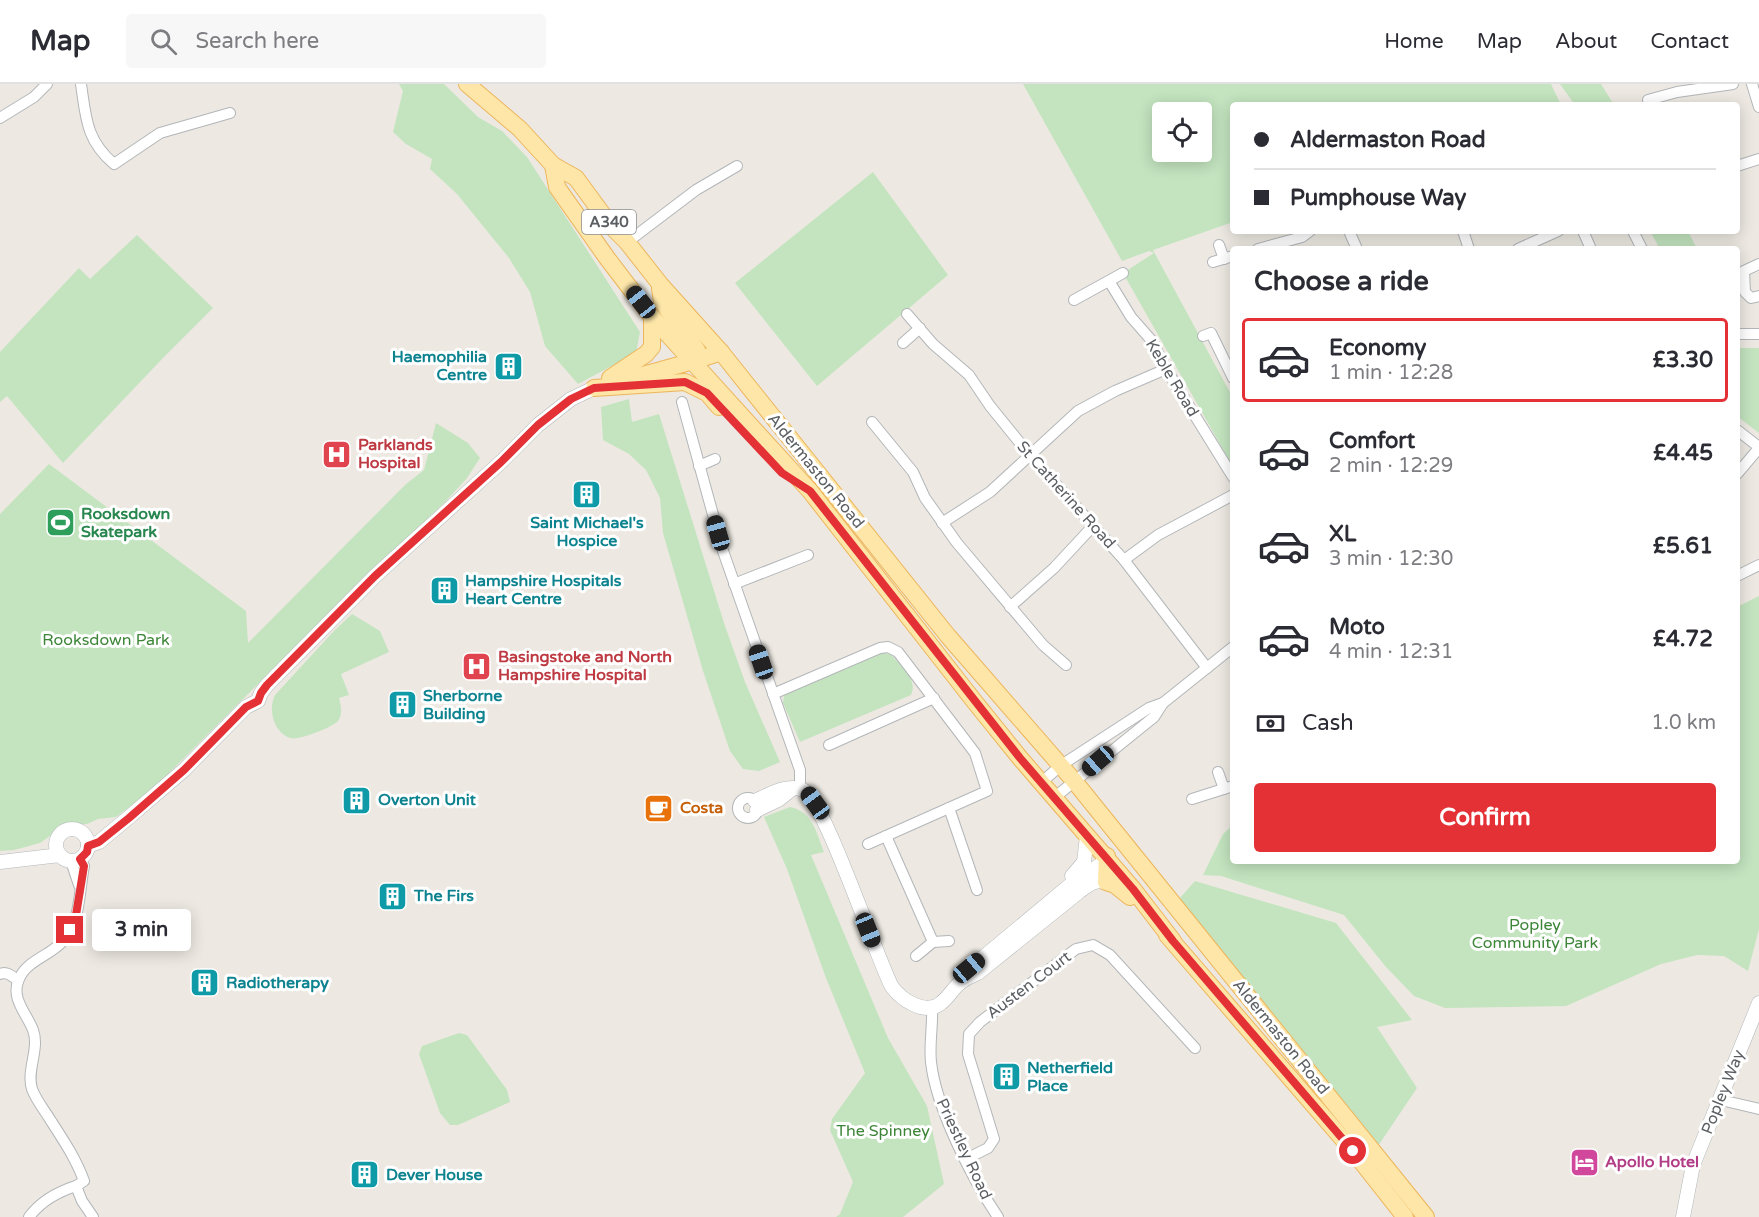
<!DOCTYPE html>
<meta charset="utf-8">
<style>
:root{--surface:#fff;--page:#f7f7f7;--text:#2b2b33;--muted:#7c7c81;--line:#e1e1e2;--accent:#e43136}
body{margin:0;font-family:"Varela Round",sans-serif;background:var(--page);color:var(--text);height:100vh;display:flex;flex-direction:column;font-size:22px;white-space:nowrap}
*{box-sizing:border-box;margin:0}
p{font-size:20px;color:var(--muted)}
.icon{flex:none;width:33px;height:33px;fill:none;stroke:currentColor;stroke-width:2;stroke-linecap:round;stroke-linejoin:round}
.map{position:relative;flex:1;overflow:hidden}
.panel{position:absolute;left:1230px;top:162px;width:510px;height:618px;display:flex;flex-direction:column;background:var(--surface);border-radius:6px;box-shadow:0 3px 15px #0003}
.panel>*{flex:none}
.guide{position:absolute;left:1230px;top:18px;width:510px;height:132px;border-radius:6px;box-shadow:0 3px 15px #0003;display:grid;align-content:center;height:132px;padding:0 24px;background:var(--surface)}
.fabs{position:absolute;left:1152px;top:18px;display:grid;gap:12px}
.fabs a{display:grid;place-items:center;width:60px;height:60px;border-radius:6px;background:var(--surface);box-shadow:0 3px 15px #0003;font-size:30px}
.end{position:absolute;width:27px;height:27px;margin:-14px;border:8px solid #e43136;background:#fff;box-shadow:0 0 0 3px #fff}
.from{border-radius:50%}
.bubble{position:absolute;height:42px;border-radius:6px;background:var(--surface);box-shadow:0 3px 15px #0003;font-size:20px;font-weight:700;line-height:42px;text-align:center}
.car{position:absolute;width:18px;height:36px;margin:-18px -9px;border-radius:8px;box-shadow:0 0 4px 2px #0007;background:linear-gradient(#222 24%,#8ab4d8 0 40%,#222 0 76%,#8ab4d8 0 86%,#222 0)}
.guide b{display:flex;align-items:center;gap:21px;height:57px;font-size:22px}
.guide b+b{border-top:2px solid var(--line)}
.guide i{width:15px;height:15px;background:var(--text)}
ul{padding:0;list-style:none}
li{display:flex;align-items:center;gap:18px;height:84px;margin:0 12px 9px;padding:0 12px;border:3px solid transparent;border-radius:6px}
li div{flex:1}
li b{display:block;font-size:22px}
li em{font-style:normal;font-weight:700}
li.active{border-color:var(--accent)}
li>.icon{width:54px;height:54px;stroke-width:1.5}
h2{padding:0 24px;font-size:27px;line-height:72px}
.pay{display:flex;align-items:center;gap:15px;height:66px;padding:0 24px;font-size:22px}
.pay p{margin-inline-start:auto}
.action{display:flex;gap:12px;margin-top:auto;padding:12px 24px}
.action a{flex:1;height:69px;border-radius:6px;background:var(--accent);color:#fff;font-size:24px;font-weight:700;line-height:69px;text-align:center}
header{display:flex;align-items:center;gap:36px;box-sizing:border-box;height:84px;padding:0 30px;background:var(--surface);border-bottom:2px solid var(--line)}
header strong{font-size:28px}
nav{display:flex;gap:33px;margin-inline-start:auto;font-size:21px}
.search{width:420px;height:54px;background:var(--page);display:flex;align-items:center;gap:15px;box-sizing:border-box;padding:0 21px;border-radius:6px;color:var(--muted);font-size:22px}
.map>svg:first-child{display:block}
.green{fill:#c3e4bf;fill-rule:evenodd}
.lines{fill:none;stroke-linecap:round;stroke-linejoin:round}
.minor-casing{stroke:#b3b6b9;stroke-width:12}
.tertiary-casing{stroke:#b3b6b9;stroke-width:15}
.primary-casing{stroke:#edb55b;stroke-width:18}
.minor{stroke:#fff;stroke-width:10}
.tertiary{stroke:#fff;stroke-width:14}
.primary{stroke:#fde6a8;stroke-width:16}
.route{stroke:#e43136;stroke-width:8}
.labels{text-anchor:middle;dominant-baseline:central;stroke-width:6;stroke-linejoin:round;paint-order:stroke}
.shield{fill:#fff;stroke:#8c8f92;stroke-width:1.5}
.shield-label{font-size:15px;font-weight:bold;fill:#5b5f63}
.culture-label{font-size:16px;font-weight:bold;fill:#0d838f;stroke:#fff;text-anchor:start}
.street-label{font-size:16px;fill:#5b5f63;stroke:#fff}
.health-label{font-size:16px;font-weight:bold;fill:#be3a42;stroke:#fff;text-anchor:start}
.leisure-label{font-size:16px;font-weight:bold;fill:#27864d;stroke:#fff;text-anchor:start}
.park-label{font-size:16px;fill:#3c8537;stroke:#fff}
.food-label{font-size:16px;font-weight:bold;fill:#c56008;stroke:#fff;text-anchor:start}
.hotel-label{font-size:16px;font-weight:bold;fill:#b23c85;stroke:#fff;text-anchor:start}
</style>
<header>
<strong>Map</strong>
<div class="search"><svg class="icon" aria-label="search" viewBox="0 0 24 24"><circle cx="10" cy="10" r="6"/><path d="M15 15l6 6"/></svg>Search here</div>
<nav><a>Home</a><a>Map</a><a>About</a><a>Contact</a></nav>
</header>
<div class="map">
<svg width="1759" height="1133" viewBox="0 0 1759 1133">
<rect width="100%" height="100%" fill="#ede9e2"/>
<!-- green -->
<g class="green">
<path d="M399,0h45l34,33 24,14 25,26 113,175 -4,21 -58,31 -33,-38 -15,-54 -21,-34 -52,-64 -27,-25 2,-10 -26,-15 -13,-12 10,-41z"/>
<path d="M1023,0h528l10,21h-328v117l-80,28 80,148v69l-110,-194 31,-20 -5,-2 -27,10zM1162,28h40v40h-40z"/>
<path d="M1560,0h41l13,21h-39z"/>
<path d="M873,88l75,103 -131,111 -82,-103z"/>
<path d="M1650,147h38l9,18h-37z"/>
<path d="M137,151l76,73 -51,51 -99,104 -56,-67 -7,6v-50l79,-84 11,11z"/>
<path d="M1737,264h22v85l-22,-17z"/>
<path d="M629,315l3,23 27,-8 66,212 20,56 35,80 -21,9 -16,-2 -13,-18 -27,-80 -40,-138 -3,-35 -14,-28 -17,-16 -26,-14 -2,-33z"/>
<path d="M436,339l32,20 12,15 -13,20 -22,24 -85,80 -206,206 -38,29 -18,2 -11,5h-20l-27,19 -26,7 -14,1v-337l49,-50 197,147 2,32 158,-159 18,-14z"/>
<path d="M1759,512v333l-11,42 -24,-15 -27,-1 -36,9 -95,42 -121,2 -31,-12 -28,-29 -42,-52 -123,-39 -18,-1 20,-41 10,-9v36h504v-254z"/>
<path d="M352,530l28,17 9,21 -48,22 8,21 -10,3c2,8 4,16 -1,23 -5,6 -40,20 -48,17 -17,-6 -22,-29 -15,-43l59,-64z"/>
<path d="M883,569l8,1c9,12 28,26 20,41l-111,47 -17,-39 1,-8z"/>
<path d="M790,723c23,5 26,25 34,45l-13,3 77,183 39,68 17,78 -41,33h-67l4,-3 13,-32 -23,-52 2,-11 33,-46 -39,-95 -39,-109 -23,-52z"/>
<path d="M1195,797l141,42 76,97 -35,7 40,61 -39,58 -199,-247z"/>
<path d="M459,949l8,2 40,55 3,12 -52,23h-8l-10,-12 -21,-59 3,-8z"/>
</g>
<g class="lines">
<defs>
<g id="minor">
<path d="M81,0c5,34 5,56 33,80l46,-31 70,-20"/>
<path d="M1752,0l7,23"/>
<path d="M1648,16l29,-8 56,-8"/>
<path d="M0,34l34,-21 13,-13"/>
<path d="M1737,82l22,-7"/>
<path d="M1349,147l8,18"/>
<path d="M1463,147l6,18"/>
<path d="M1583,147l8,18"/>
<path d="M1633,147l9,18"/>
<path d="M634,153l62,-47 41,-24"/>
<path d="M1219,161l5,14"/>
<path d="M1258,165l44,-12 8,-6"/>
<path d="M1518,165l40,-18"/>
<path d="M1213,178l20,-6"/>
<path d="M1759,180l-15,7 1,21 6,6 8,-2"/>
<path d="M1109,197l22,36 21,24 14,28 67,108"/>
<path d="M1074,216l49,-27"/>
<path d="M907,230l26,30 36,31 21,31 39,48 95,106 83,108"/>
<path d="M1737,250h22"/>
<path d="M1203,252l8,-3 22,45"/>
<path d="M903,259l17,-15"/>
<path d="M682,318l41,149 77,219v18"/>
<path d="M872,338l41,50 12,26 32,45 86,102 23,20"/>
<path d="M1737,346l22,17"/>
<path d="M699,382l16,-7"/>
<path d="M1737,390l22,-26"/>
<path d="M942,439l48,-31 88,-81 37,-20 51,-22"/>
<path d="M1124,476l34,-25 75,-40"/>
<path d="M1737,492l22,-11"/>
<path d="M734,500l74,-29"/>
<path d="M1010,523l44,-39 39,-42"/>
<path d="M773,610l107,-46 8,-1 10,5 77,101 12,38 -119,53"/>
<path d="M829,661l105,-47"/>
<path d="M1218,688l6,17"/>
<path d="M1042,698l18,-16 89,-58 14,-5 70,-56"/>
<path d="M1055,713l99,-80 9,-14"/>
<circle cx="748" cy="724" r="10"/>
<path d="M1192,715l41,-13"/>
<path d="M949,724l28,82"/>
<path d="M886,752l47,106 -17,14"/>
<path d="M80,775l4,7c-5,25 -3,55 -21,75 -13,15 -36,19 -44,38 -9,19 8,35 14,51 7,19 -7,40 -1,59 4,11 13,22 19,32 13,20 25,38 33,60l-8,5 6,15 11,16"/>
<path d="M71,777l8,24"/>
<path d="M933,858l16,-1"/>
<path d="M0,890c7,-3 12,2 18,7"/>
<path d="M932,923c1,19 -3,37 -1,55 5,46 41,117 67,155"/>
<path d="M1721,1016l38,9"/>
<path d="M966,1075l22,-11 6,-9 -26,-85 1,-20 11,-12 96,-73 17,-4 17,10 85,93"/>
<path d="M29,1133c12,-16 28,-25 47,-31"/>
</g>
<g id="tertiary">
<path d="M755,717c13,-6 33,-18 48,-11 21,9 73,167 89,197 10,13 33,29 49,16 8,-6 12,-15 20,-21 5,-4 11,-6 17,-9l102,-82c8,-6 15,-12 26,-9"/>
<path d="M757,726l21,-10 14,-11"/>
<circle cx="72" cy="761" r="16"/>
<path d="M88,762l11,-4 29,-24 56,-48 62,-63 12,-6 3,-8 6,-8 108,-109 126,-114 37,-37 33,-26 23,-11"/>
<path d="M0,778l60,-7"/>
<path d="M1072,792l12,-14 3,-26"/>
<path d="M968,886l107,-89 33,-21"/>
<path d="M1683,1133l10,-52 66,-162"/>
</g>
<g id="primary">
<path d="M467,0l53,45 33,36 23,13 36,49 15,15 33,42 61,68 227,284 127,146 351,435"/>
<path d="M553,81l4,22 50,71 45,59 158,174 164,210 46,57 113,131 40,52"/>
<path d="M660,205l2,13 35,48 -4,12"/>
<path d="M610,294l36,-24 6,-7v-30"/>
<path d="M621,297c33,-10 67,-17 100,-29"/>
<path d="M594,304l91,-6 22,11 12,14"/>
<path d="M1107,772l-1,26 9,3 15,12"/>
<path d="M1167,851l186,216 52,66"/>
</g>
</defs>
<!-- minor casing -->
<use href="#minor" class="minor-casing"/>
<!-- tertiary casing -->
<use href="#tertiary" class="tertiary-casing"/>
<!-- primary casing -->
<use href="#primary" class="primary-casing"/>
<!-- minor -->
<use href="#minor" class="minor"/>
<!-- tertiary -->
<use href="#tertiary" class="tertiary"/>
<!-- primary -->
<use href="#primary" class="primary"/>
</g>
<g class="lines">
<!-- route -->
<path class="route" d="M70,846l6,-15 8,-49 -4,-7 7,-7 1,-6 11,-4 30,-24 55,-48 62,-63 12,-6 3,-8 6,-8 108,-109 126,-114 37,-37 33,-26 23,-11 91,-6 22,11 75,80 28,18 210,267 113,131 40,52 180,210"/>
</g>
<!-- icons -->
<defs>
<symbol id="building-square" viewBox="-11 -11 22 22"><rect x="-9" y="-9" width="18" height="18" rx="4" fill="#0f9aa8" stroke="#fff"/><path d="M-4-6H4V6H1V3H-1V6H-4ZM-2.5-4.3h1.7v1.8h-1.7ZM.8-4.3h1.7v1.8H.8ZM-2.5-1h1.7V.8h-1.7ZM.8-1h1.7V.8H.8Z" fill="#fff"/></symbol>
<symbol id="hospital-square" viewBox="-11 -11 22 22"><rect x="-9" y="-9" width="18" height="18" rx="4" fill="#e0444e" stroke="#fff"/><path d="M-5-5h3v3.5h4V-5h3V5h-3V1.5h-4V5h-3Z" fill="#fff"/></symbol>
<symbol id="stadium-square" viewBox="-11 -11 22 22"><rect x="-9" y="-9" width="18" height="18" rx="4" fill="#2e9e5b" stroke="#fff"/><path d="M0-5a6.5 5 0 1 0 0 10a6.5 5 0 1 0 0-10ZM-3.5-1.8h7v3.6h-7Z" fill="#fff"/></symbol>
<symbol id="cafe-square" viewBox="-11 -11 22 22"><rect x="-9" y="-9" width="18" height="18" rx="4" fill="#e8710a" stroke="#fff"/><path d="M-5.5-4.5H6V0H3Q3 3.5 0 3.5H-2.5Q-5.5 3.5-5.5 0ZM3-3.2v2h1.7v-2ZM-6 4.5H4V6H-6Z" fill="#fff"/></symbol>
<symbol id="hotel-square" viewBox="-11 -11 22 22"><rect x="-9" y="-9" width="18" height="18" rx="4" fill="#d1479c" stroke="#fff"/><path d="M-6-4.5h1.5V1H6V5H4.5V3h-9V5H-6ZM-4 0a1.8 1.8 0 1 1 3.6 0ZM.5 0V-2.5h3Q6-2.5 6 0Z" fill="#fff"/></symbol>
</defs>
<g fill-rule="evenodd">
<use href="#building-square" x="492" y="266" width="33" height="33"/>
<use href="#hospital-square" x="320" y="354" width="33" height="33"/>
<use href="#building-square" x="570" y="394" width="33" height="33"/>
<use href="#stadium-square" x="44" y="422" width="33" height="33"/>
<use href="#building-square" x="428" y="490" width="33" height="33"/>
<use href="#hospital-square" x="460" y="566" width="33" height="33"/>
<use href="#building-square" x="386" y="604" width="33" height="33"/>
<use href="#building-square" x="340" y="700" width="33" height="33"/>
<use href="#cafe-square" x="642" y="708" width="33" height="33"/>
<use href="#building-square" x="376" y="796" width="33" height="33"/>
<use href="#building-square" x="188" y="882" width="33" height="33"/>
<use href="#building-square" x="990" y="976" width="33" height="33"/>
<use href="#hotel-square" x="1568" y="1062" width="33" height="33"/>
<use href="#building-square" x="348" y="1074" width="33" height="33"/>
</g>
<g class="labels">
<!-- shield labels -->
<rect class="shield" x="582" y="126" width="54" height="24" rx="4.5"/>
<g class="shield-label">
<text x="609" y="138">A340</text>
</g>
<!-- culture labels -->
<g class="culture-label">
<text x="487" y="273" text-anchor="end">Haemophilia<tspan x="487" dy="18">Centre</tspan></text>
<text x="587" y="439" text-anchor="middle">Saint Michael's<tspan x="587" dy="18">Hospice</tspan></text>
<text x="465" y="497">Hampshire Hospitals<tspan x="465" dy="18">Heart Centre</tspan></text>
<text x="423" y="612">Sherborne<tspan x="423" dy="18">Building</tspan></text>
<text x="378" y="716">Overton Unit</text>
<text x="414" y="812">The Firs</text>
<text x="226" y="899">Radiotherapy</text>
<text x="1027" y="984">Netherfield<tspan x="1027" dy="18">Place</tspan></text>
<text x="386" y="1091">Dever House</text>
</g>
<!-- street labels -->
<g class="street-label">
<text transform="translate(1172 294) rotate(59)">Keble Road</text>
<text transform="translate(816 387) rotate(51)">Aldermaston Road</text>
<text transform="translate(1066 411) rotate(48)">St Catherine Road</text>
<text transform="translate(1029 901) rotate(-37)">Austen Court</text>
<text transform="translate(1281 953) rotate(51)">Aldermaston Road</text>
<text transform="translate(1723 1008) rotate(-68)">Popley Way</text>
<text transform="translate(964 1065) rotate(65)">Priestley Road</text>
</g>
<!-- health labels -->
<g class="health-label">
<text x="358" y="361">Parklands<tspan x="358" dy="18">Hospital</tspan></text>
<text x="498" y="573">Basingstoke and North<tspan x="498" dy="18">Hampshire Hospital</tspan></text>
</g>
<!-- leisure labels -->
<g class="leisure-label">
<text x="81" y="430">Rooksdown<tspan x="81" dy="18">Skatepark</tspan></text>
</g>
<!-- park labels -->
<g class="park-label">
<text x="106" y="556">Rooksdown Park</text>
<text x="1535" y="841">Popley<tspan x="1535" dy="18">Community Park</tspan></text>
<text x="883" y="1047">The Spinney</text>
</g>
<!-- food labels -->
<g class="food-label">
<text x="680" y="724">Costa</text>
</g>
<!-- hotel labels -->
<g class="hotel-label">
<text x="1605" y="1078">Apollo Hotel</text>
</g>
</g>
</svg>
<div class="fabs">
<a><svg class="icon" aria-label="locate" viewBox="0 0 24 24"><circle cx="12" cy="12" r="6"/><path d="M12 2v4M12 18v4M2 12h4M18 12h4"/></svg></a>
</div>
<i class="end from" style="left:1353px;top:1067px"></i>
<i class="end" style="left:70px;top:846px"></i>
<div class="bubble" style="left:92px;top:825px;width:99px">3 min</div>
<i class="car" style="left:641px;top:218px;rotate:322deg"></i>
<i class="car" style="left:718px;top:449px;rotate:344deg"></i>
<i class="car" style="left:761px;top:578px;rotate:341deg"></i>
<i class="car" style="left:1098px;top:677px;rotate:229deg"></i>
<i class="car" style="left:815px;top:719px;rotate:324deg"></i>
<i class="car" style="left:868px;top:846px;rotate:158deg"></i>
<i class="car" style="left:969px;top:884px;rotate:50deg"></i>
<div class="guide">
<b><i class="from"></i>Aldermaston Road</b>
<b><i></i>Pumphouse Way</b>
</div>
<section class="panel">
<h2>Choose a ride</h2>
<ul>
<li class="active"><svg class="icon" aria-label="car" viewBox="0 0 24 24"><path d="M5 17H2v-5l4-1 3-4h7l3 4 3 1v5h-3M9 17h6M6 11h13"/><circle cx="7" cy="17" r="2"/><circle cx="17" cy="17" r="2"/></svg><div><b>Economy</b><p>1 min · 12:28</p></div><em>£3.30</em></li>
<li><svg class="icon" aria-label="car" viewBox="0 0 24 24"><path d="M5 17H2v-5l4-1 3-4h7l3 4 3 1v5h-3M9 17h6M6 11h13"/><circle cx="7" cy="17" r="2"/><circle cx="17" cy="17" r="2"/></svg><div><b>Comfort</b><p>2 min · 12:29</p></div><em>£4.45</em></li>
<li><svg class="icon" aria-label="car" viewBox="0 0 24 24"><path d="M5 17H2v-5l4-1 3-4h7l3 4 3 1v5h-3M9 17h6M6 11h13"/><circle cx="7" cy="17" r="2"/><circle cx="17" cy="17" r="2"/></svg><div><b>XL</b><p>3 min · 12:30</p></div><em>£5.61</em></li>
<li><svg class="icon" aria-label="car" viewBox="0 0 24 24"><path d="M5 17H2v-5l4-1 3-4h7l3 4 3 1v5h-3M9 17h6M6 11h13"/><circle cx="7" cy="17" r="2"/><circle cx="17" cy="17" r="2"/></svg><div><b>Moto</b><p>4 min · 12:31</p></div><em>£4.72</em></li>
</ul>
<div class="pay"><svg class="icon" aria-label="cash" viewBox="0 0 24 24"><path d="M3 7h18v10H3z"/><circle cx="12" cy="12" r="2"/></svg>Cash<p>1.0 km</p></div>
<div class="action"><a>Confirm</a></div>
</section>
</div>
